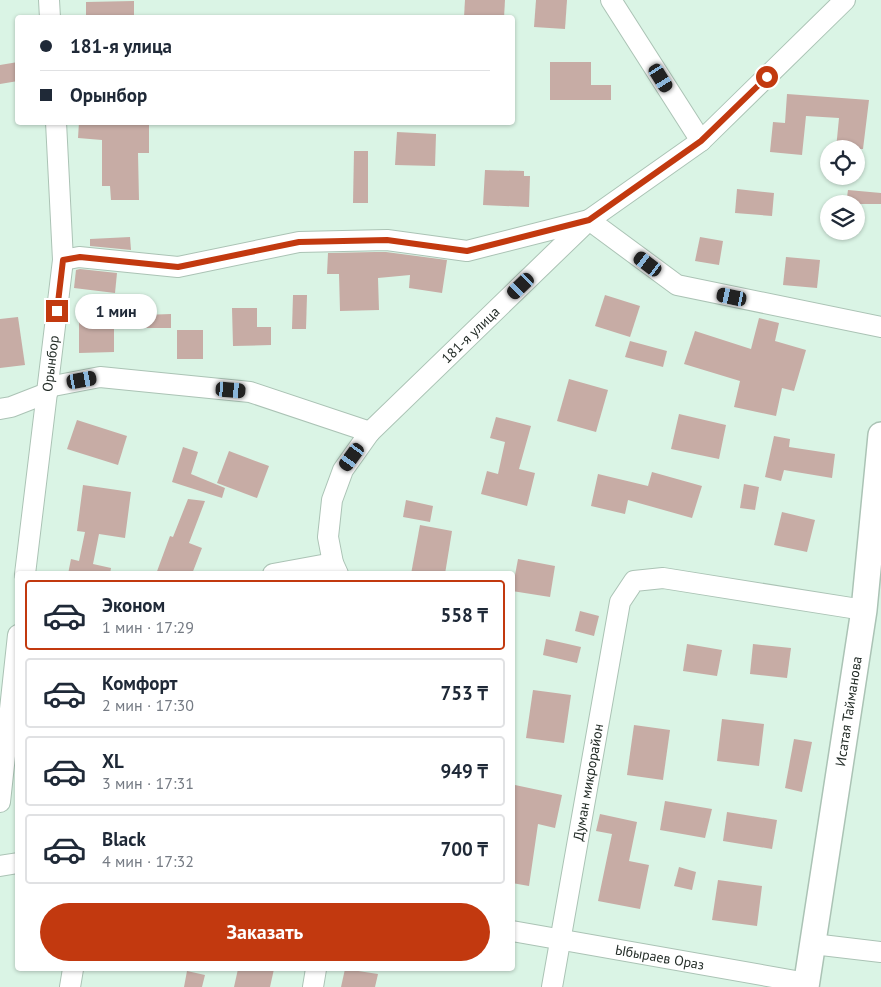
<!DOCTYPE html>
<html lang="ru">
<meta charset="utf-8">
<style>
:root{--surface:#fff;--page:#f6f6f7;--text:#1f2937;--muted:#747a83;--line:#e0e1e3;--accent:#c2390f}
body{margin:0;font-family:"PT Sans",sans-serif;background:var(--page);color:var(--text);height:100vh;display:flex;flex-direction:column;font-size:19px;white-space:nowrap}
*{box-sizing:border-box;margin:0}
p{font-size:16px;color:var(--muted)}
.icon{flex:none;width:28px;height:28px;fill:none;stroke:currentColor;stroke-width:2;stroke-linecap:round;stroke-linejoin:round}
.map{position:relative;flex:1;overflow:hidden}
.sheet{position:absolute;left:15px;top:571px;width:500px;height:400px;display:flex;flex-direction:column;background:var(--surface);border-radius:5px;box-shadow:0 1px 4px #0004}
.sheet>*{flex:none}
.top-card{position:absolute;left:15px;top:15px;width:500px;height:110px;border-radius:5px;box-shadow:0 1px 4px #0004;display:grid;align-content:center;height:110px;padding:0 25px;background:var(--surface)}
.fabs{position:absolute;left:820px;top:140px;display:grid;gap:10px}
.fabs a{display:grid;place-items:center;width:45px;height:45px;border-radius:50%;background:var(--surface);box-shadow:0 1px 4px #0004;font-size:25px}
.end{position:absolute;width:22px;height:22px;margin:-11px;border:6px solid #c2390f;background:#fff;box-shadow:0 0 0 2px #fff}
.from{border-radius:50%}
.bubble{position:absolute;height:35px;border-radius:18px;background:var(--surface);box-shadow:0 1px 4px #0004;font-size:16px;font-weight:700;line-height:35px;text-align:center}
.car{position:absolute;width:15px;height:30px;margin:-15px -8px;border-radius:6px;box-shadow:0 0 4px 1px #0007;background:linear-gradient(#222 24%,#8ab4d8 0 40%,#222 0 76%,#8ab4d8 0 86%,#222 0)}
.top-card b{display:flex;align-items:center;gap:18px;height:48px;font-size:19px}
.top-card b+b{border-top:1px solid var(--line)}
.top-card i{width:12px;height:12px;background:var(--text)}
ul{padding:9px 0 0;list-style:none}
li{display:flex;align-items:center;gap:15px;height:70px;margin:0 10px 8px;padding:0 15px;border:2px solid var(--line);border-radius:5px}
li div{flex:1}
li b{display:block;font-size:19px}
li em{font-style:normal;font-weight:700}
li.on{border-color:var(--accent)}
li>.icon{width:45px;height:45px;stroke-width:1.5}
.primary-button{display:flex;gap:10px;margin-top:auto;padding:10px 25px}
.primary-button a{flex:1;height:58px;border-radius:30px;background:var(--accent);color:#fff;font-size:20px;font-weight:700;line-height:58px;text-align:center}
.map>svg:first-child{display:block}
.building{fill:#c7aca5}
.lines{fill:none;stroke-linecap:round;stroke-linejoin:round}
.minor-casing{stroke:#abc3b5;stroke-width:22}
.tertiary-casing{stroke:#abc3b5;stroke-width:28}
.minor{stroke:#fff;stroke-width:20}
.tertiary{stroke:#fff;stroke-width:25}
.route{stroke:#c2390f;stroke-width:6}
.labels{text-anchor:middle;dominant-baseline:central;stroke-width:4;stroke-linejoin:round;paint-order:stroke}
.street-label{font-size:14px;fill:#242d28;stroke:#effef5}
</style>
<div class="map">
<svg width="881" height="987" viewBox="0 0 881 987">
<rect width="100%" height="100%" fill="#daf4e5"/>
<!-- building -->
<g class="building">
<path d="M465,0h40l-1,18 -40,-1z"/>
<path d="M536,0h31l-2,29 -31,-2z"/>
<path d="M134,1v17h-48v-16z"/>
<path d="M18,62v19l-18,3v-19z"/>
<path d="M550,62h41v23h20v15h-61z"/>
<path d="M787,94l82,6 -6,49h-27l3,-31 -33,-2 -4,39 -32,-3 3,-30 12,1z"/>
<path d="M79,122h24l-1,3h47v28h-11l1,47h-28l-1,-14h-8v-46l-24,-2z"/>
<path d="M397,132l39,2 -1,32 -40,-1z"/>
<path d="M354,151h14v52h-15z"/>
<path d="M485,170l39,1v5h6l-1,31 -46,-2z"/>
<path d="M737,189l37,4 -2,23 -37,-3z"/>
<path d="M848,190l33,3v11h-35z"/>
<path d="M130,237l1,13 -41,-4v-7z"/>
<path d="M700,237l23,4 -4,24 -24,-4z"/>
<path d="M375,252h11l61,8 -5,33 -33,-5 1,-13 -32,3 1,32 -39,1 -1,-37h-12l1,-21z"/>
<path d="M786,257l34,3 -3,28 -34,-3z"/>
<path d="M80,269l37,4 -2,20 -41,-5 2,-18z"/>
<path d="M293,295h14l-1,34h-14z"/>
<path d="M605,295l35,11 -10,31 -35,-11z"/>
<path d="M232,308h25v19h14v18l-38,1z"/>
<path d="M171,314v14h-55l-1,-12z"/>
<path d="M114,316v36l-35,1v-36z"/>
<path d="M18,317l7,48 -25,3v-49z"/>
<path d="M759,318l20,5 -4,18 31,9 -12,41 -12,-3 -6,28 -42,-9 6,-26 -56,-17 11,-33 56,18z"/>
<rect x="177" y="330" width="26" height="29"/>
<path d="M630,341l37,10 -4,16 -38,-10z"/>
<path d="M569,379l39,11 -12,42 -39,-11z"/>
<path d="M679,414l47,11 -7,34 -48,-10z"/>
<path d="M496,417l35,9 -12,43 16,4 -8,33 -46,-12 6,-23 11,3 7,-32 -15,-4z"/>
<path d="M77,420l50,16 -9,29 -51,-16z"/>
<path d="M774,436l16,3 -1,8 46,7 -3,24 -48,-8 -3,11 -16,-4z"/>
<path d="M183,447l15,5 -7,22 34,14 -3,10 -50,-16z"/>
<path d="M229,451l40,15 -12,32 -40,-15z"/>
<path d="M652,472l50,14 -10,32 -64,-18 -3,14 -34,-8 7,-32 50,12z"/>
<path d="M744,484l15,3 -4,23 -15,-2z"/>
<path d="M83,485l48,7 -6,46 -26,-4 -6,30 18,4 -1,6h-42l3,-15 8,2 6,-29 -8,-1z"/>
<path d="M188,499l17,2 -16,42 13,5 -10,26h-36l14,-38 3,1z"/>
<path d="M406,500l27,6 -3,16 -27,-5z"/>
<path d="M782,512l33,8 -8,32 -33,-7z"/>
<path d="M420,525l32,6 -7,43h-34z"/>
<path d="M518,559l37,7 -5,31 -38,-6z"/>
<path d="M580,611l19,5 -5,20 -19,-5z"/>
<path d="M546,639l35,8 -4,16 -34,-8z"/>
<path d="M687,644l35,6 -5,26 -34,-5z"/>
<path d="M753,644l38,4 -4,30 -37,-4z"/>
<path d="M533,690l38,5 -7,48 -38,-5z"/>
<path d="M722,719l42,5 -5,42 -42,-5z"/>
<path d="M634,725l36,5 -7,50 -36,-5z"/>
<path d="M794,739l18,3 -10,50 -17,-4z"/>
<path d="M515,785l47,10 -7,33 -17,-4 -9,62 -17,-3v-85z"/>
<path d="M665,801l47,8 -7,29 -45,-8z"/>
<path d="M727,812l50,8 -5,29 -49,-8z"/>
<path d="M600,814l37,8 -8,39 20,4 -9,44 -42,-8 14,-67 -16,-3z"/>
<path d="M679,867l17,5 -4,18 -18,-4z"/>
<path d="M718,880l44,6 -5,40 -45,-6z"/>
<path d="M238,969h36l-4,18h-36z"/>
<path d="M345,969l33,5 -3,13h-34z"/>
<path d="M187,971l18,4 -3,12h-18z"/>
</g>
<g class="lines">
<defs>
<g id="minor">
<path d="M49,0l1,18"/>
<path d="M611,0l90,141"/>
<path d="M63,260l16,-3 99,10 121,-25 88,-2 80,11 122,-31 88,65 204,42"/>
<path d="M48,387l52,-10 150,15 120,40"/>
<path d="M0,409l11,-2 36,-14"/>
<path id="s1" d="M25,574l38,-314 -7,-138"/>
<path d="M273,574l60,-11"/>
<path id="s2" d="M338,574l-5,-11 -5,-26 4,-37 11,-30 27,-38 219,-212 112,-79 144,-141"/>
<path d="M0,802l18,-167"/>
<path d="M0,866l18,-3"/>
<path id="s3" d="M512,931l295,52"/>
<path d="M813,944l68,8"/>
<path d="M70,987l3,-18"/>
<path d="M313,987l3,-18"/>
<path id="s4" d="M552,987l68,-385 14,-21 29,-3 201,32"/>
</g>
<g id="tertiary">
<path id="s5" d="M806,987l58,-377 17,-175"/>
</g>
</defs>
<!-- minor casing -->
<use href="#minor" class="minor-casing"/>
<!-- tertiary casing -->
<use href="#tertiary" class="tertiary-casing"/>
<!-- minor -->
<use href="#minor" class="minor"/>
<!-- tertiary -->
<use href="#tertiary" class="tertiary"/>
</g>
<g class="lines">
<!-- route -->
<path class="route" d="M57,311l6,-51 17,-3 98,10 121,-25 88,-2 80,11 122,-31 112,-79 66,-64"/>
</g>
<g class="labels">
<!-- street labels -->
<g class="street-label">
<text stroke="none"><textPath href="#s2" startOffset="294">181-я улица</textPath></text>
<text stroke="none"><textPath href="#s1" startOffset="212">Орынбор</textPath></text>
<text stroke="none"><textPath href="#s5" startOffset="279">Исатая Тайманова</textPath></text>
<text stroke="none"><textPath href="#s4" startOffset="208">Думан микрорайон</textPath></text>
<text stroke="none"><textPath href="#s3" startOffset="150">Ыбыраев Ораз</textPath></text>
</g>
</g>
</svg>
<div class="fabs">
<a><svg class="icon" aria-label="locate" viewBox="0 0 24 24"><circle cx="12" cy="12" r="6"/><path d="M12 2v4M12 18v4M2 12h4M18 12h4"/></svg></a>
<a><svg class="icon" aria-label="layers" viewBox="0 0 24 24"><path d="M12 4l9 5-9 5-9-5zM3 14l9 5 9-5"/></svg></a>
</div>
<i class="end from" style="left:767px;top:77px"></i>
<i class="end" style="left:57px;top:311px"></i>
<div class="bubble" style="left:75px;top:294px;width:82px">1 мин</div>
<i class="car" style="left:661px;top:78px;rotate:148deg"></i>
<i class="car" style="left:648px;top:264px;rotate:307deg"></i>
<i class="car" style="left:521px;top:286px;rotate:226deg"></i>
<i class="car" style="left:732px;top:297px;rotate:282deg"></i>
<i class="car" style="left:82px;top:380px;rotate:80deg"></i>
<i class="car" style="left:231px;top:390px;rotate:95deg"></i>
<i class="car" style="left:352px;top:457px;rotate:216deg"></i>
<div class="top-card">
<b><i class="from"></i>181-я улица</b>
<b><i></i>Орынбор</b>
</div>
<section class="sheet">
<ul>
<li class="on"><svg class="icon" aria-label="car" viewBox="0 0 24 24"><path d="M5 17H2v-5l4-1 3-4h7l3 4 3 1v5h-3M9 17h6M6 11h13"/><circle cx="7" cy="17" r="2"/><circle cx="17" cy="17" r="2"/></svg><div><b>Эконом</b><p>1 мин · 17:29</p></div><em>558 ₸</em></li>
<li><svg class="icon" aria-label="car" viewBox="0 0 24 24"><path d="M5 17H2v-5l4-1 3-4h7l3 4 3 1v5h-3M9 17h6M6 11h13"/><circle cx="7" cy="17" r="2"/><circle cx="17" cy="17" r="2"/></svg><div><b>Комфорт</b><p>2 мин · 17:30</p></div><em>753 ₸</em></li>
<li><svg class="icon" aria-label="car" viewBox="0 0 24 24"><path d="M5 17H2v-5l4-1 3-4h7l3 4 3 1v5h-3M9 17h6M6 11h13"/><circle cx="7" cy="17" r="2"/><circle cx="17" cy="17" r="2"/></svg><div><b>XL</b><p>3 мин · 17:31</p></div><em>949 ₸</em></li>
<li><svg class="icon" aria-label="car" viewBox="0 0 24 24"><path d="M5 17H2v-5l4-1 3-4h7l3 4 3 1v5h-3M9 17h6M6 11h13"/><circle cx="7" cy="17" r="2"/><circle cx="17" cy="17" r="2"/></svg><div><b>Black</b><p>4 мин · 17:32</p></div><em>700 ₸</em></li>
</ul>
<div class="primary-button"><a>Заказать</a></div>
</section>
</div>
